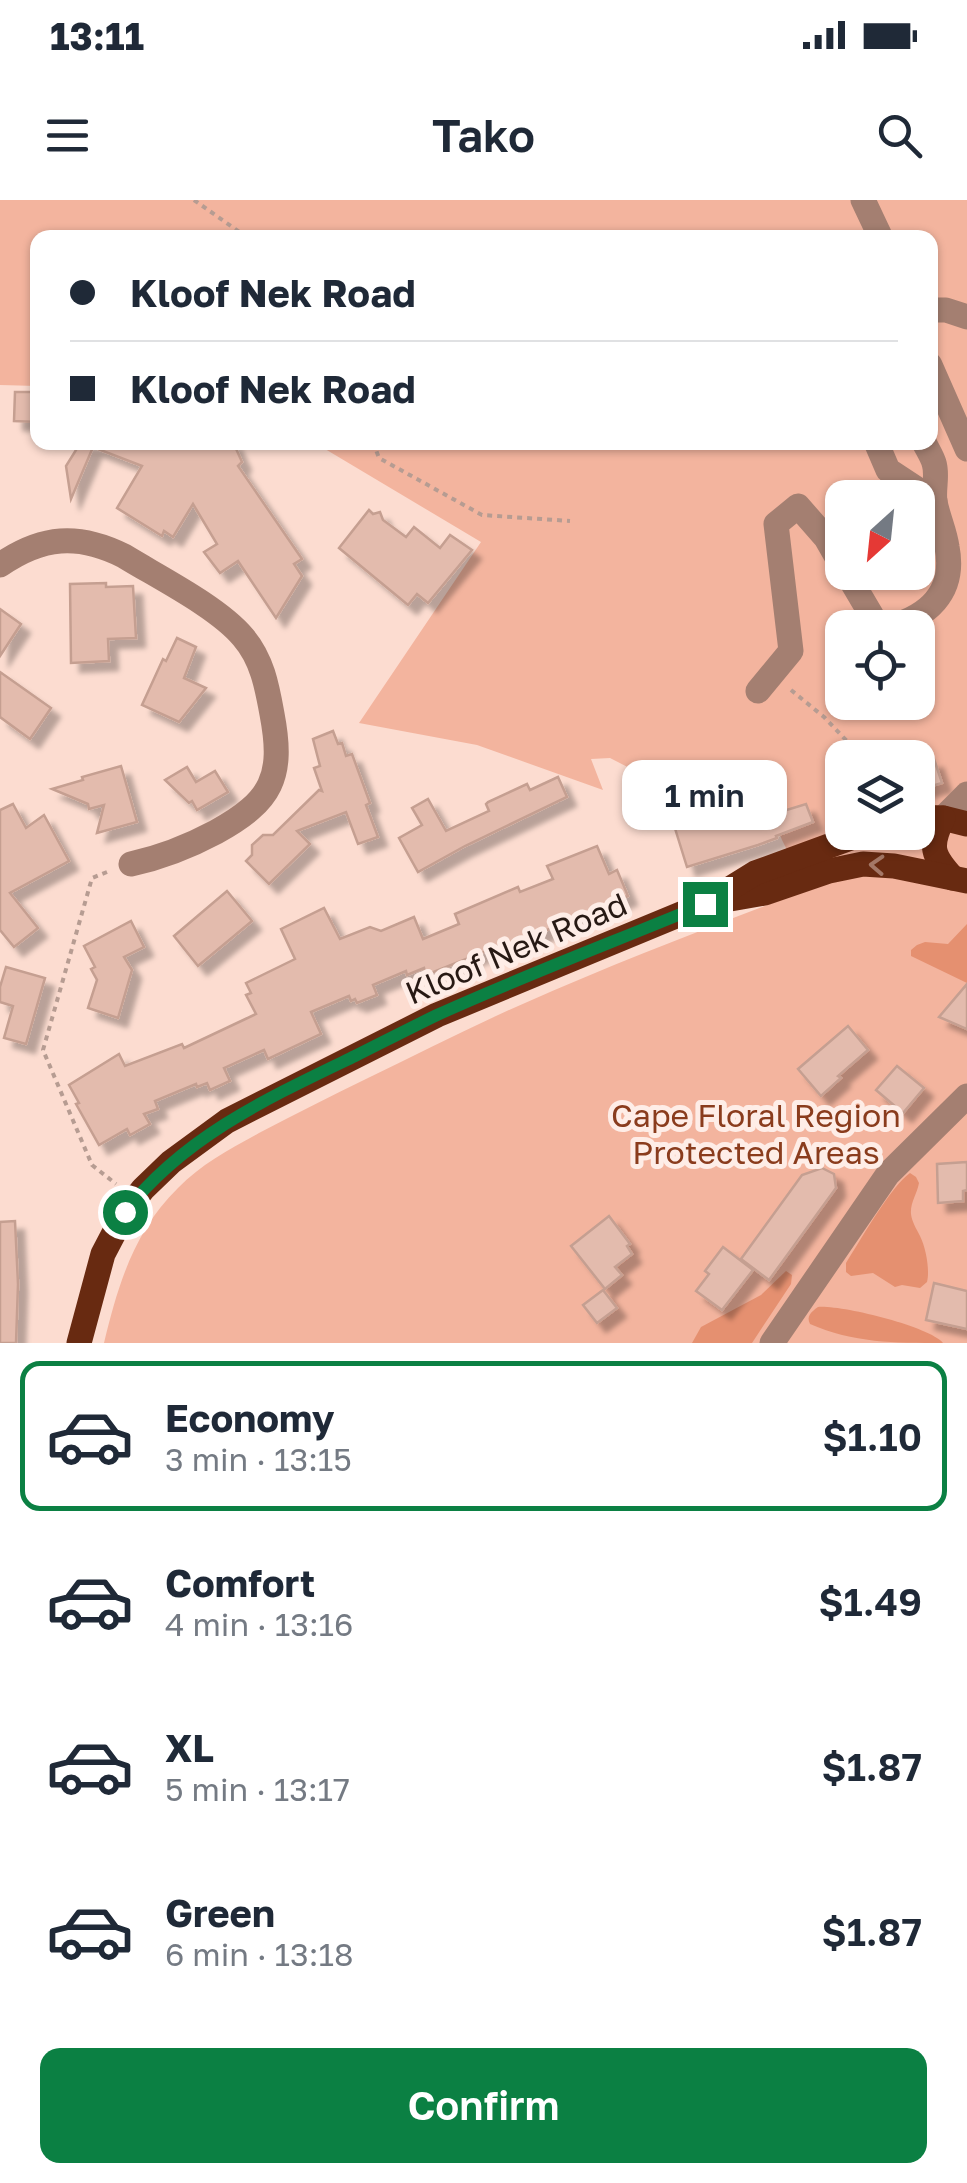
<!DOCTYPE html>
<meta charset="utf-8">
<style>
:root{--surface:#fff;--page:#f2f2f3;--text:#1f2937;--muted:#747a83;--line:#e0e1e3;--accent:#0b8043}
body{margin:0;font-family:"Golos Text",sans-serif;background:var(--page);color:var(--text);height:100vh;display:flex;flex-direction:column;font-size:38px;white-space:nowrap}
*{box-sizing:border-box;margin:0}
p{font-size:32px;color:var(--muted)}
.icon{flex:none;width:55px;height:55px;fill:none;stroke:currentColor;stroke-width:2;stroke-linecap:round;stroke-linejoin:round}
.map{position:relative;height:1143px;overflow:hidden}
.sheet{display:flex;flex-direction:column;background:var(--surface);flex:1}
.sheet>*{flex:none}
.hud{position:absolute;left:30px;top:30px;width:908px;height:220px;border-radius:20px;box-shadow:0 2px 8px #0004;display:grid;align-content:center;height:220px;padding:0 40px;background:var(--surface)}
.needle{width:65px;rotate:207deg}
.tools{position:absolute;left:825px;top:280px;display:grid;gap:20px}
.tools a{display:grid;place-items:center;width:110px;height:110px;border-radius:20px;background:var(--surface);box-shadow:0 2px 8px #0004;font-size:50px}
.end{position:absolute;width:45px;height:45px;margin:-22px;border:12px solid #0b8043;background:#fff;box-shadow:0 0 0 5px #fff}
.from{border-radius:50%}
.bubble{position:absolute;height:70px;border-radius:20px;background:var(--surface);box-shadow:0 2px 8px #0004;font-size:32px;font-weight:600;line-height:70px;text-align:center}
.hud b{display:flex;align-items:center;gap:35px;height:95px;font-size:38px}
.hud b+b{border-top:2px solid var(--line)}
.hud i{width:25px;height:25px;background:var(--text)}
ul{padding:18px 0 0;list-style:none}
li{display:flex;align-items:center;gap:30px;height:150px;margin:0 20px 15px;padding:0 20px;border:5px solid transparent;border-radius:20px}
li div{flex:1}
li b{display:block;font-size:38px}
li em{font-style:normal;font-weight:600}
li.selected{border-color:var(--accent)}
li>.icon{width:90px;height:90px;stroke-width:1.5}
.button{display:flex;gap:20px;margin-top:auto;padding:20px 40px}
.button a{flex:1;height:115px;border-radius:20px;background:var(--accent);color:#fff;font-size:40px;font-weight:600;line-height:115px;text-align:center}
.status{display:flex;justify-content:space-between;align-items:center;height:70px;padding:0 50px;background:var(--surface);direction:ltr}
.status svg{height:28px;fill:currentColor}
header{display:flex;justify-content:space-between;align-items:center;height:130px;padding:0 40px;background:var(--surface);font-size:45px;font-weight:600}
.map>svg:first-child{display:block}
.green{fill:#f3b49e;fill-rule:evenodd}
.forest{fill:#e59070}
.building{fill:#e3bbad;stroke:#c59f91;stroke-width:2.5;filter:url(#shadow)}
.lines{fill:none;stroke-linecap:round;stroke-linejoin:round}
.path{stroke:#b69c92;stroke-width:4;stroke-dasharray:5 5;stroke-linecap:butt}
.minor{stroke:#a47f71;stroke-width:25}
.major{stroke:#682a11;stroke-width:25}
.oneway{stroke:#a47867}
.route{stroke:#0b8043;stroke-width:12}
.labels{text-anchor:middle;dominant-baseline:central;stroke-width:10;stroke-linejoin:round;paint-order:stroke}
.street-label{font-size:32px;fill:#271914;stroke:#feede7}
.park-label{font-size:32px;fill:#8a3c1d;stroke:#feede7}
</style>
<div class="status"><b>13:11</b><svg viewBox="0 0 49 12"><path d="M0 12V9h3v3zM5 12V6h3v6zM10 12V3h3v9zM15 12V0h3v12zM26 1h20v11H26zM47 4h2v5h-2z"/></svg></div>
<header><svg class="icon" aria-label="menu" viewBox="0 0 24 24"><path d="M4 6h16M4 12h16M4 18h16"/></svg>Tako<svg class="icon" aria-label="search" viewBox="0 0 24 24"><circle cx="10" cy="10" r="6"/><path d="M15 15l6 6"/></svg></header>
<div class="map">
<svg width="967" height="1143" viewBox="0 0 967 1143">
<defs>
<filter id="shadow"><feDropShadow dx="9" dy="9" stdDeviation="2.5" flood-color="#0004"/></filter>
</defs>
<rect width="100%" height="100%" fill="#fcdcd0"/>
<!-- green -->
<path class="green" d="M0,0h967v1143h-863c14,-58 30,-112 74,-155 23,-24 52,-39 81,-55 36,-19 72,-37 109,-55 52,-25 104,-52 157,-75 93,-41 187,-77 282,-113l-25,-50 -27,-68 -67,26 -78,-40 -19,1 12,31 -126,-45 -118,-22 122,-181 -166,-99 615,-1v-204h-892l-1,148 -37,-1zM842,298h76v74h-76zM842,428h76v74h-76zM842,558h76v74h-76z"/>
<!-- forest -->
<g class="forest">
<path d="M967,724v59l-56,-27v-6l6,-5 8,-3 23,2z"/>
<path d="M910,973l6,4 3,6c-2,11 -9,20 -8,31 1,8 5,14 9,22 6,12 10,34 7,46l-7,6 -18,-3 -7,2 -22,-14 -22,3 -5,-4v-9c14,-22 45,-77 64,-90z"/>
<path d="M786,1071l6,4 -1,9 -39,59h-60l9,-16 60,-32z"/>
<path d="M818,1107c23,-2 110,19 125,36 -49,0 -90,0 -133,-19 -4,-8 1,-12 8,-17z"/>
</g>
<!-- building -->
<g class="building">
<path d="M15,192h23v30l-24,-1z"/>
<path d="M81,242h152l9,20 -4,4 64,93 -8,5 8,12 -26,42 -38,-57 -18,12 -16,-21 13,-8 -24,-40 -20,33 -9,-6 -2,5 -45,-28 25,-42 -49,-19 -22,52 -5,-33z"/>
<path d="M369,310l4,4 7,-2 3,8 23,17 8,-10 26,21 10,-13 22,15 -44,53 -11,-9 -9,11 -69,-57z"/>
<path d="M106,383v4l27,-1 3,52 -28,1 1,22 -38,2 -1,-79z"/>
<path d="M0,409l21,15 -21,32z"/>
<path d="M177,438l19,9 -12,31 22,10 -27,34 -37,-17 21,-46 3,2z"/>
<path d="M0,472l51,36 -21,31 -30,-22z"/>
<path d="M333,531l5,13 4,-1 4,13 6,-2 18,49 -4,2 12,32 -20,7 -12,-32 -49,19 13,13 -41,40 -23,-23 6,-6v-10l11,-10h10l46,-45 3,1 -8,-23 6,-2 -7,-27z"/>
<path d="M934,559l8,24 -24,7v-26z"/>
<path d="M121,566l16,56 -40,11 7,-28 -15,4 -1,-5 -36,-15 31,-9 -1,-3z"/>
<path d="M187,567l9,15 19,-11 13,21 -31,18 -5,-9 -3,2 -24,-23z"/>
<path d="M558,577l9,20 -102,49 -47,26 -19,-34 23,-13 -10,-17 16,-9 18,32 43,-20 -3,-7 2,-2 39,-18 3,6z"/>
<path d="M730,587l11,37 65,-20 7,18 -37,14 1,2 -19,7 -71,22 -23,-74 23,7z"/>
<path d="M13,604l13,24 18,-13 25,46 -59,32 28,35 -24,19 -14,-17v-120z"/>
<path d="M597,646l12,28 8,-4 11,26 -100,42 -26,9 -1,-2 -75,30 -2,-7 -17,7 -1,-4 -33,14 4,10 -20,8 -2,-4 -4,2 -2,-5 -38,16 10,22 -53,25 -4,-9 -40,18 6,13 -20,9 -3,-7 -10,4 -1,-3 -41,17 3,8 -14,5 6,10 -20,11 -3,-6 -28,16 -23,-41 3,-1 -10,-18 50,-31 6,12 57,-22 2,4 72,-34 -10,-19 5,-2 -5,-10 49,-24 -14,-30 43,-21 16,31 30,-12 11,4 33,-14 9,22 36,-15 -4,-10 63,-27 2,5 33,-13 -6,-13z"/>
<path d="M227,691l25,30 -54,45 -24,-30z"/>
<path d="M131,721l13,26 -20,10 8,13 -14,48 -30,-10 9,-28 -6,-11 4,-2 -11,-21z"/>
<path d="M6,767l39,11 -19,66 -22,-6 9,-32 -13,-4v-15z"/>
<path d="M967,784v45l-28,-12z"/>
<path d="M848,826l20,24 -30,26 3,2 -20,18 -23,-27z"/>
<path d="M897,866l27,22 -21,25 -27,-23z"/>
<path d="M967,962v28l-4,1v10l-25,2 -1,-39z"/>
<path d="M822,968l12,6 2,14 -67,92 -28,-21 61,-84z"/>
<path d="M609,1016l21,28 -3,2 5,8 -17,13 7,8 -17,14 -34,-43z"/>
<path d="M15,1021l3,63 -2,59h-16v-121z"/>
<path d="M723,1047l30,23 -31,40 -26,-19 13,-17 -4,-3z"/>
<path d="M934,1083l33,8v38l-41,-9z"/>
<path d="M603,1090l14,18 -20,15 -14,-18z"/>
</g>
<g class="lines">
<!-- path -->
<g class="path">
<path d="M194,0l54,38"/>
<path d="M373,242l6,16 103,57 88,6"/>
<path d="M791,490l33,27 39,41"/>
<path d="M107,672l-15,6 -49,172 49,115 24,19"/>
</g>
<!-- minor -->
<g class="minor">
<path d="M863,0l18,38"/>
<path d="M930,110h16l21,7"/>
<path d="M930,165l37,84"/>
<path d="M876,242l12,28 47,31"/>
<path d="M0,365c42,-29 78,-32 124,-9 34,21 94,51 119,81 19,22 24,49 29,77 12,63 0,87 -56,118 -28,15 -53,25 -85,32"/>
<path d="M846,372l33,56"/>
<path d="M885,428c42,-10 71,-35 62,-81 -2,-15 -9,-30 -12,-45 -2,-13 3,-27 -1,-39 -2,-7 -7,-14 -10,-21"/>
<path d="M758,491l33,-40 -15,-127 22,-18 28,32 16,28"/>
<path d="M943,618l24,-24"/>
<path d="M772,1143l116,-169 79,-78"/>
</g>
<!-- major -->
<g class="major">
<path d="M918,617l25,1 24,6"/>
<path d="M943,618c-14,29 -11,37 10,60"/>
<path d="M719,701l46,-8 64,-22 34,-7 31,2 73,15"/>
<path d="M79,1143l24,-89 22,-42 18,-23 28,-27 56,-41 210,-106 268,-111 50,-31 112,-41"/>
</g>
</g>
<!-- one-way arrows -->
<defs><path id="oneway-chevron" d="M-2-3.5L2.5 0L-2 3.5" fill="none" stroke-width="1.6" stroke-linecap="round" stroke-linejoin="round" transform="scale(2.5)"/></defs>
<use class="oneway" href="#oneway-chevron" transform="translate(877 665) rotate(-177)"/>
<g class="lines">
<!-- route -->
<path class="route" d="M125,1012c59,-76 145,-115 230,-156 28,-14 55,-28 82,-41 88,-40 179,-74 268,-111"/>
</g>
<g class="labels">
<!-- street labels -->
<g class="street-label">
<text transform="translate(516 748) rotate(-23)">Kloof Nek Road</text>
</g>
<!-- park labels -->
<g class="park-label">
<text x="756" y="915">Cape Floral Region<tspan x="756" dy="37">Protected Areas</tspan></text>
</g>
</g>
</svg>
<div class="tools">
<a><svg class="needle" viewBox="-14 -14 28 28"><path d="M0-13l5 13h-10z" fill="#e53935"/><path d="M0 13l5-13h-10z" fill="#747a83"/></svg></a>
<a><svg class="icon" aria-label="locate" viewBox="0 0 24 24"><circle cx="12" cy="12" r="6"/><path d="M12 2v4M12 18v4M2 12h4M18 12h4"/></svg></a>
<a><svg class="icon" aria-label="layers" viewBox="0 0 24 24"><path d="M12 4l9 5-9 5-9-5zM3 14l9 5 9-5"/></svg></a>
</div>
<i class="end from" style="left:125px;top:1012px"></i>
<i class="end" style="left:705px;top:704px"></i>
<div class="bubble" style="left:622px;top:560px;width:165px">1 min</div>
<div class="hud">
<b><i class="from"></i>Kloof Nek Road</b>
<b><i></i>Kloof Nek Road</b>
</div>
</div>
<section class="sheet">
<ul>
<li class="selected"><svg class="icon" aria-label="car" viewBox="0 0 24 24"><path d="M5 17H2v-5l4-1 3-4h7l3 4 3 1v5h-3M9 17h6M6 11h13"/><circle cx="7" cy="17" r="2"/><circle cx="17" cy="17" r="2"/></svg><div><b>Economy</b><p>3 min · 13:15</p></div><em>$1.10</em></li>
<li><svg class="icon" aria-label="car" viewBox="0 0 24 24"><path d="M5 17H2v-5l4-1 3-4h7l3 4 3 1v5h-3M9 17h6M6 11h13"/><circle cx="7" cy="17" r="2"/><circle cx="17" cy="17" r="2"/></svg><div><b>Comfort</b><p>4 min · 13:16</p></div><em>$1.49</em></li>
<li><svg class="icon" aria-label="car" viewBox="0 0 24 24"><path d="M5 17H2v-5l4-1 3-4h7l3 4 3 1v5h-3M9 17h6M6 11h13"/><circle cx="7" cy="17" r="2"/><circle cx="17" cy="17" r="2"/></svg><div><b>XL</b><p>5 min · 13:17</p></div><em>$1.87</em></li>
<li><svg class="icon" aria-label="car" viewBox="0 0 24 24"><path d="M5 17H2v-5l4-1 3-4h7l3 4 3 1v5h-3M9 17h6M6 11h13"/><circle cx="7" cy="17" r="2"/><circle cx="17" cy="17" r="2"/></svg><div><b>Green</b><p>6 min · 13:18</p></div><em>$1.87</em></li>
</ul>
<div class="button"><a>Confirm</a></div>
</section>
